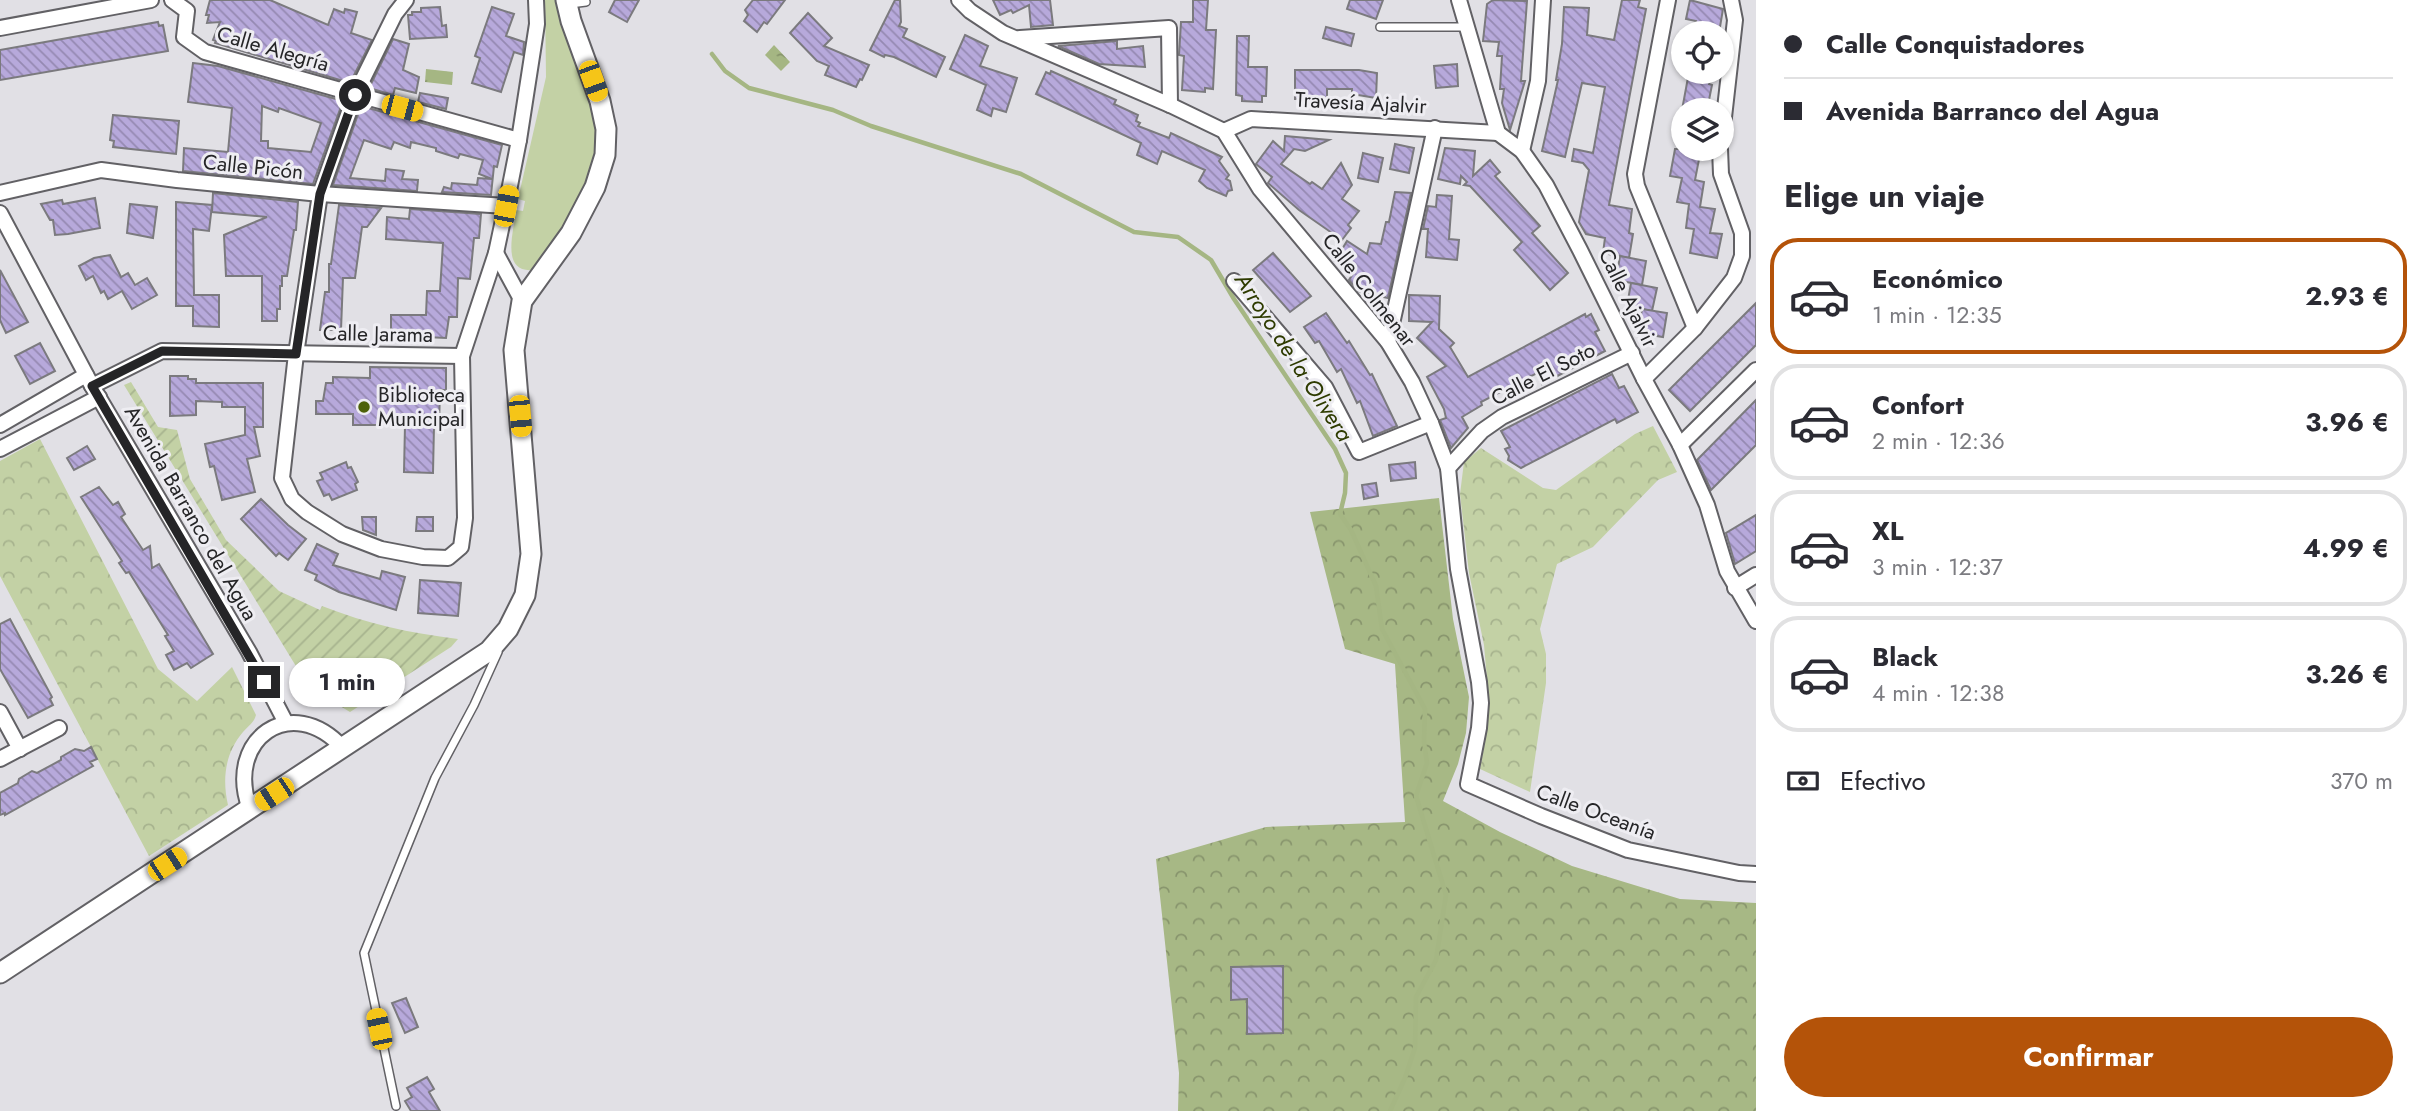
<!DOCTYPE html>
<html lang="es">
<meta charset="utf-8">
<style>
:root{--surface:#fff;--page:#f7f7f7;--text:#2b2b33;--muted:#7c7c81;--line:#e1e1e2;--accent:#b45309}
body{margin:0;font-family:Jost,sans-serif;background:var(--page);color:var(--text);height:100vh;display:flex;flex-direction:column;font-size:26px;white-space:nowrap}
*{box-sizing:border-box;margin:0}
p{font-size:23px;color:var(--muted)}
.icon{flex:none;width:38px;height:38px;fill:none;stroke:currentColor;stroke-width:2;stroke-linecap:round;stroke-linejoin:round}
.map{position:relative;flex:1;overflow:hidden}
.side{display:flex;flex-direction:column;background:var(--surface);width:665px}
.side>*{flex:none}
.banner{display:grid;align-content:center;height:154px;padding:0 28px;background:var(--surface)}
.buttons{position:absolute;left:1671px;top:21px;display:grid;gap:14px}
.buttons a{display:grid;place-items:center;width:63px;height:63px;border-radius:50%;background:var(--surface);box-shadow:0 2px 5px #0004;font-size:35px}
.end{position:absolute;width:32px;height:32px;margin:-16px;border:9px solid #252527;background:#fff;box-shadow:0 0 0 4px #fff}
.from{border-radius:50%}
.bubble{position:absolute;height:49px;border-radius:24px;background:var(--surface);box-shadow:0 2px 5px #0004;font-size:23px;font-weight:700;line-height:49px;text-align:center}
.car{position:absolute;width:21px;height:42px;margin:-21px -10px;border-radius:9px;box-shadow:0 0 5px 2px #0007;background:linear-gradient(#f5c518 24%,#345 0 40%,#f5c518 0 76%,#345 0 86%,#f5c518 0)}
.banner b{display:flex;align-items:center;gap:24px;height:66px;font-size:26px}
.banner b+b{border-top:2px solid var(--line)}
.banner i{width:18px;height:18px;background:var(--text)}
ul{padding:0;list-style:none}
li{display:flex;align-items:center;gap:21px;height:116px;margin:0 14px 10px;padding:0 14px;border:4px solid var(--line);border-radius:28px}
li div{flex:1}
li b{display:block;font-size:26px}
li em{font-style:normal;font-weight:700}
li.current{border-color:var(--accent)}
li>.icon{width:63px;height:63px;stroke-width:1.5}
h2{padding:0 28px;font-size:32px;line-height:84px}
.pay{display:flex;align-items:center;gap:18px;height:77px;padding:0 28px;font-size:26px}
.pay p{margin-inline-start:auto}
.cta{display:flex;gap:14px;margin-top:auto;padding:14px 28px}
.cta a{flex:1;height:80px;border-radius:42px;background:var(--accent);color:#fff;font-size:28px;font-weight:700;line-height:80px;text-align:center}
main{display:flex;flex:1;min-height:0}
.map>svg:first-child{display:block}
.grass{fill:#c3d1a5}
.forest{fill:url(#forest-crowns)}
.park{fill:url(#park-crowns)}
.garden{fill:url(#garden-furrows)}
.water{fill:url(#water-ripples)}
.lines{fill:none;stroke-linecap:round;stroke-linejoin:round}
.stream{stroke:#a5b683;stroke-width:4.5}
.building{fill:url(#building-back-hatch);stroke:#7b7a7e;stroke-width:2;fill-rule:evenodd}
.lane-casing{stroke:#626165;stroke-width:10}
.street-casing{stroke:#626165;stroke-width:18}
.secondary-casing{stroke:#626165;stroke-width:23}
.lane{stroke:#fff;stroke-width:7}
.street{stroke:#fff;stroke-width:14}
.secondary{stroke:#fff;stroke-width:19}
.route{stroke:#252527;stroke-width:9}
.poi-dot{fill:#4d6109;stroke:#eeedf2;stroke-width:2.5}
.labels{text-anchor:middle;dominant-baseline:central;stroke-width:6;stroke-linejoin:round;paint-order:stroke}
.street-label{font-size:21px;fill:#252527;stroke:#eeedf2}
.poi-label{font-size:21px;fill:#252527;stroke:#eeedf2;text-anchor:start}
.water-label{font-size:23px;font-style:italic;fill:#2e3b00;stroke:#eeedf2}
</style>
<main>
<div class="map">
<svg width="1756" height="1111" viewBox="0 0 1756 1111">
<defs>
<pattern id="forest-crowns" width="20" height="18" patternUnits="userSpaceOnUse" patternTransform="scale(1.75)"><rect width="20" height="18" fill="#a7b885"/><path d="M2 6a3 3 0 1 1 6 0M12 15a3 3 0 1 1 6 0" fill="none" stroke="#88956d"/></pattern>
<pattern id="park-crowns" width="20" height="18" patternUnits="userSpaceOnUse" patternTransform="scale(1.75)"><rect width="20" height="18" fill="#c3d1a5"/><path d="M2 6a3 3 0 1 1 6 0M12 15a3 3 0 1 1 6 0" fill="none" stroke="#a7b38e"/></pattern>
<pattern id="garden-furrows" width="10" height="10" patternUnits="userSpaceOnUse" patternTransform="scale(1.75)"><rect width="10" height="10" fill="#c3d1a5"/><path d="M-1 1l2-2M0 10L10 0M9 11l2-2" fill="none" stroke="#a7b38e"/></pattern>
<pattern id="water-ripples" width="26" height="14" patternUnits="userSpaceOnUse" patternTransform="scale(1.75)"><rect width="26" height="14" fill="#a5b683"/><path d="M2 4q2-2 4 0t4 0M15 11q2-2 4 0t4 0" fill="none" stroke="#86946b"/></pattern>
<pattern id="building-back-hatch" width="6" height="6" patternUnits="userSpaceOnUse" patternTransform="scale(1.75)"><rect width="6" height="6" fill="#b7a9db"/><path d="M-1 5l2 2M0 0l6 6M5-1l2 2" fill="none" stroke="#9589b2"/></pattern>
</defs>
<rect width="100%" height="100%" fill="#e1e0e5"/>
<!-- grass -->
<path class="grass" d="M545,0h10c8,34 25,64 35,97 20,73 -19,117 -57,173 -33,3 -19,-39 -17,-60l7,1 2,-10 -7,-2 28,-122z"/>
<!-- forest -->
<path class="forest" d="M1439,498l14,121 16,78 -3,36 -8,31 -15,37 57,31 72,34 108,33 76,4v208h-578l1,-38 -23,-214 110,-32 139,-5 -10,-158 -50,-15 -35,-137z"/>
<!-- park -->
<g class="park">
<path d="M1653,426l24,46 -19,8 -65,67 -36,17 -17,65 6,25v29l-16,109 -50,-23 7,-39 2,-28 -5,-57 -15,-72 -9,-79 4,-32 17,-14 62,40 13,2 79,-56z"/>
<path d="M40,439l118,230 39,32 35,-34 24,48c-2,8 -8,11 -13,17 -18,21 -21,47 -15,73l-79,51 -149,-280v-115z"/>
</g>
<!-- garden -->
<path class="garden" d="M131,382l27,45 19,3 13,49 36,61 53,51 41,19 2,-4c46,18 87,27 136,33l-7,8 -101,65 -20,-12 -17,-6 -189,-309z"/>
<!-- water -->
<g class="water">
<path d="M774,45l16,17 -9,9 -16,-16z"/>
<path d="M426,69l27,3 -1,13 -27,-3z"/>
</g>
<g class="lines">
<!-- stream -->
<path class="stream" d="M712,54l13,17 24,17 84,22 38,16 150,48 113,58 44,5 33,23 23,39 101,150 11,24 -1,20 -5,21 11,16 25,56 6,43 43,80 -1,33 3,21 -11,33 30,99 -10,65 -20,37 -1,51 -10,30 -15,33"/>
</g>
<!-- building -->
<g class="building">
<path d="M210,0h60l58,25 6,-16 10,4 1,-4 12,3 -6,21 21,7 -22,43 -135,-40 1,-2 -3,-1 7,-18 -13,1 2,-8h-3z"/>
<path d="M615,0h24l-12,22 -18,-10z"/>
<path d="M753,0h32l-18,24 -3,-2 -7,10 -13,-11 4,-6 -3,-5z"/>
<path d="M895,0h5l1,22 -2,4 8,3 -4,8 42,20 -9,20 -42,-20 -9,-2 -1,2 -14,-7z"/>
<path d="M993,0h57l3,25 -22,2 -2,-22 -16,8 -2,-3 -11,5z"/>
<path d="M1193,0h15l-2,30h10l-3,59 -8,-1v4l-23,-2 2,-34 -5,-1 2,-33h12z"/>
<path d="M1350,0h33l-7,19 -29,-10z"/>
<path d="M1493,0l34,1 -6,80h4l-15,49 -8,-27 2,-14h-4l2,-33h-5l2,-14 -16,-1 4,-37z"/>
<path d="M1622,0h18l-2,7 8,2 -37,196 23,4 -3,24 4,1 -4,24 -26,-5 2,-15 -19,-4 -7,-12 10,-52 -6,-7 -11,-2 2,-12 19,4 12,-66 -23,-4 -17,74 -23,-6 16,-71h-2l6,-36 2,-37 25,1 -2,27 27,5z"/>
<path d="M1690,0l33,9 -4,24h-25l2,-12 -10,-2z"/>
<path d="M440,7l2,19 4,-1 1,12 -37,2 -2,-24h4v-3h9v-4z"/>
<path d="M492,7l22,7 -8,22 18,6 -1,13 -9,-3 -13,40 -29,-9 8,-25 -5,-2z"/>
<path d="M808,13l24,25 -8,8 45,19 -7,15 -2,-1 -4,8 -31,-12 4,-9 -12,-5 -27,-28z"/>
<path d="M158,22l1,4 4,-1 5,26 -168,29v-30z"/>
<path d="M1326,27l28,7 -3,12 -28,-8z"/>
<path d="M965,35l23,11 -8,20 37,12 -11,34 -13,-4 -2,8 -14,-6 9,-25 -36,-16z"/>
<path d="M1237,36h12l-1,31h19l-1,29h-4v6l-20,-1v-5l-6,-1z"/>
<path d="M393,39l16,5 -6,26 16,7 -3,16 -21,-5 -2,7 -24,-7z"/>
<path d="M1117,41v8l26,-3 2,21 -46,-3 -41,-18z"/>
<path d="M193,63l25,3 125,35 -30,83 -130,-13 1,-23 44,4 4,-44 -44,-6zM262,106l16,6 1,-4 42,15 -10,29 -43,-4v-7h-7z"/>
<path d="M1457,64l1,22 -22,2 -2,-22z"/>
<path d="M1295,70h64l18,3 -1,25 -24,-4v-5h-25v10h-5v5h-18v-5h-9z"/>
<path d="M1051,71l65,29 -2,4 24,11 -2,6 4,2 -2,3 31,12 2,-5 51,24 -3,4 10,14 -3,4 4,2 2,9 -4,1 -2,5 -19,-8 -8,-7 6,-11 -43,-19 -5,13 -20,-9 4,-12 -105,-49 10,-22 4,2z"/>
<path d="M1689,72h22l-2,12 3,1 -5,25h-25z"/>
<path d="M420,93l28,5 -2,11 -28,-7z"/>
<path d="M361,106l141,39 -5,22 -3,-1 -3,29 -49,-3 2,-5 7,2 1,-6 25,2 1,-7 14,1 -13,-5 4,-14 -23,-6 -2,4 -22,-7v-3l-25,-6 -1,6 -16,-6 -3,7 -27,-9 -14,38 35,3 1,-12 18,2 -2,8 16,1 -1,11 -84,-6z"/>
<path d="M113,115l66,6 -3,33 -63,-7 1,-6 -4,-1z"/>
<path d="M1285,136l44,4 -24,11 -11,-2 -13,15 29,20 2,-2 10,7 19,-26 11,22 -10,14 17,12 -11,14 3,3 -9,12 -43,-30 -31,-27 4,-6 -16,-13 17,-23 11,10z"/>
<path d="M1395,144l19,4 -5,25 -19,-4z"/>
<path d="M1445,148l30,3 -2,25 17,-16 10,12 -5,4 45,50 -8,7 36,40 -18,17 -36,-40 8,-8 -52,-56 -6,-1 3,-3 -6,-6 -1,8 -22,-5z"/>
<path d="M1675,149h26l-6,31 9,2 -4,25 15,2 -5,24 12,1 -5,24 -27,-5 4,-24 -8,-1 3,-24 -12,-2 5,-24 -12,-2z"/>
<path d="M1363,153l20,5 -5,24 -20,-4z"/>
<path d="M1395,192l16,1 -23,105 -30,-7 -9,-11 5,-8 -19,-11 12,-20 20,13 3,-11 11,1 5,-22h3z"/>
<path d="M213,193l85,9 -2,28h-2l-7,46h-5v10h-2v23h-3v12h-15v-45h-36l-2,-41 43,-18 -55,-5z"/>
<path d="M1437,195l15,1 -3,43 10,1 -2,20 -31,-3 2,-28h-5l5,-23 8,1z"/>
<path d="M95,198l5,30 -32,6 -13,1 -2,-15h-3l-9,-16 21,-4 1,4z"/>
<path d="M176,202l36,3 -3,26 -16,-2 1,66h25v32l-26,-1v-20h-17z"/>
<path d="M130,204l27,3 -4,31 -26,-5z"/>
<path d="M339,205l42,3 -14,19h-5l-7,51h-12l-2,52h-21l5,-38h4v-28h2z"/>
<path d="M410,209l71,5 -2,24h-5l-4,41 -12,-1 -1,39h-8l-3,21 -20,-1v-4h-35v-18h35l1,-24h13l3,-48 -57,-4 1,-22 22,2z"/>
<path d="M1273,253l38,43 -21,16 -37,-42z"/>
<path d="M110,255l11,22 7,-4 7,12 12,-7 10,17 -25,14 -10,-18 -14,8 -4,-8 -3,2 -8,-17 -7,4 -7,-14 15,-8z"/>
<path d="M1620,256l26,5 -4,24 -26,-5z"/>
<path d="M0,270l28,52 -22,11 -6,-13z"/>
<path d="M1631,283l26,5 -5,23 -25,-5z"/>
<path d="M1409,295l31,1 -1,33 15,14 -4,4 18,30 117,-63 1,3 5,-3 8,16 -4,2 10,19 -63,33 -5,-11 -56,29 1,3 -20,12 6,11 -17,20 -11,-28 6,-2 -2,-9 -17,-32 19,-11 -29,-28 15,-16 -23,-1z"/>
<path d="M1756,303v42l-66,66 -21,-21z"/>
<path d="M1642,309l25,4 -4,24 -25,-4z"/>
<path d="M1326,313l21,30 2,-2 21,34 2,-1 25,52 -24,10 -13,-35 -3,2 -16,-34 -4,3 -18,-31 -4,2 -11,-16z"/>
<path d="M40,343l15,28 -25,13 -15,-28z"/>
<path d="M370,367l76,1v22h-6l-1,36h-5l-1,47 -29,-1 1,-47h-52v-11h-37v-13h7l3,-18h7v-6l37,1z"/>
<path d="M1612,374l7,14 5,-2 14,26 -21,11 -2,-4 -94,49 -13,-8 1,-4 -4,-7 5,-2 -9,-16z"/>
<path d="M170,376h18v3h8v4h67v44h-9l6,29 -13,3 8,33 -33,8 -8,-34 -4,1 -5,-23 40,-9v-28h-23v-5l-26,-1v14l-26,1z"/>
<path d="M1756,400v45l-45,45 -14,-30z"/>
<path d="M87,446l8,13 -21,11 -7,-12z"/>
<path d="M346,462l2,6 3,-1 7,15 -3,2 2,6 -25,10 -3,-6 -5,2 -7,-15 6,-2 -3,-6z"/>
<path d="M1415,462l1,16 -25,3 -2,-16z"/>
<path d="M1376,483l2,13 -14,3 -2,-14z"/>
<path d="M99,487l14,18 5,-3 7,12 -4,3 22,33 7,-4 2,22 7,-4 54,90 -22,14 -4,-5 -13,7 -8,-15 8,-4 -9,-15 3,-1 -39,-63 -3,1 -7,-10 3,-2 -41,-64z"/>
<path d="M261,499l27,26 18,14 -18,21 -9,-7 -3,3 -35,-37z"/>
<path d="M1756,515v36l-21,13 -9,-31z"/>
<path d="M362,517h14v18l-13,-5z"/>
<path d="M417,517h16v14h-17z"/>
<path d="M317,544l21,10 -5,11 47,14 2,-8 23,6 -9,33 -57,-18 -24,-12 2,-5 -12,-5z"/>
<path d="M420,580l41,3 -3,33 -40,-3z"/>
<path d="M10,619l42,78 -2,2 3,6 -25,13 -28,-49v-45z"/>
<path d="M91,747l6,12 -7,3 3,4 -88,49v-2l-5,2v-22l18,-10 1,-4 13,-8 5,2 24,-13v-3l14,-8 9,2z"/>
<path d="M1283,966v67l-36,1v-35l-16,1v-33z"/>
<path d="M406,998l12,29 -13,6 -13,-30z"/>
<path d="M427,1077l7,12 -5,3 11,19h-29l-6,-10 7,-4 -5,-9z"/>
</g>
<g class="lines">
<defs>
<g id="lane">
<path d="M570,4l16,-2"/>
<path d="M1380,27h87"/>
<path d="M396,1106l-32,-153 71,-175 39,-73 24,-53"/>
</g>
<g id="street">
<path d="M172,0l15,11 -3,26 21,15 314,88"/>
<path d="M406,0l-11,14 -40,81 -35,99 -24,160 -14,124 10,21 15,13 35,22 39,15 42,8 25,1 13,-11 4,-29 -3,-162 34,-103 10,-47 13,-66 18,-116 -1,-24"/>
<path d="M959,0l11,11 33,22 167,72 54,26 36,58 128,153 24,40 19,41 17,45 10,101 21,113 2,21 -2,25 -11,56 73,32 87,34 111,23 17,1"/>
<path d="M1459,0l39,133 24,18 24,34 34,65 64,129 36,66 27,60 20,66 29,50"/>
<path d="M1668,0l-33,174 2,12 58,142 39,-50 8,-22v-23l-21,-59 -1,-25"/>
<path d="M0,28l151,-28"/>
<path d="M1020,38l149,-10 1,77"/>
<path d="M1224,131l27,-12 247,14"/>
<path d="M1722,135l13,-115 -4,-20"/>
<path d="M1522,151l16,-70 5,-81"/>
<path d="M0,193l101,-23 76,10 143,14 186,12"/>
<path d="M0,213l92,173 157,266 37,71"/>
<path d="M496,253l26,48"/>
<path d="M1234,281l91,106 34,65 72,-29"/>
<path d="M1388,342l47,-214"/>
<path d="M1644,379l51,-51"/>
<path d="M92,386l70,-35 300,5"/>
<path d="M0,425l86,-50"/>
<path d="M1680,445l76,-75"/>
<path d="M0,449l99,-52"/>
<path d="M1448,468l34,-37 20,-14 130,-64"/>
<path d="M1735,588l21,-13"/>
<path d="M0,712l20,37"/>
<path d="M0,759l59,-31"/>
<path d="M250,809c-26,-69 41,-118 93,-61"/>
</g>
<path id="secondary" d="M0,973l489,-322 19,-22 17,-34 6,-41 -17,-204 8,-49 49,-68 24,-46 10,-32 1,-26 -6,-28 -29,-80 -5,-21"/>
</defs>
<!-- lane casing -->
<use href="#lane" class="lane-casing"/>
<!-- street casing -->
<use href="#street" class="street-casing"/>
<!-- secondary casing -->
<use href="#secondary" class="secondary-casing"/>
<!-- lane -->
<use href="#lane" class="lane"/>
<!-- street -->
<use href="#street" class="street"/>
<!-- secondary -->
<use href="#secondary" class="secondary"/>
</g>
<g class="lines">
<!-- route -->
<path class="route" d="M264,682l-172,-296 70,-35 134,3 24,-160 35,-99"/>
</g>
<!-- markers -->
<circle class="poi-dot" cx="364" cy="407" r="7"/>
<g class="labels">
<!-- street labels -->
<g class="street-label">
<text transform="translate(273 49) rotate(16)">Calle Alegría</text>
<text transform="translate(1361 103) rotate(3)">Travesía Ajalvir</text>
<text transform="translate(253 167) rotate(6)">Calle Picón</text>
<text transform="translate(1369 290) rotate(52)">Calle Colmenar</text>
<text transform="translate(1628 298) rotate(64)">Calle Ajalvir</text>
<text transform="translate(378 334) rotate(1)">Calle Jarama</text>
<text transform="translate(1543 374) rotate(-27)">Calle El Soto</text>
<text transform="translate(191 513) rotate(60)">Avenida Barranco del Agua</text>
<text transform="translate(1596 812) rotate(20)">Calle Oceanía</text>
</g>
<!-- poi labels -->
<g class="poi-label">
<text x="378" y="395">Biblioteca<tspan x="378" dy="24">Municipal</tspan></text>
</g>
<!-- water labels -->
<g class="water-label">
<text transform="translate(1294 357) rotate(57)">Arroyo de la Olivera</text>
</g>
</g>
</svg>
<div class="buttons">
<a><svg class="icon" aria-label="locate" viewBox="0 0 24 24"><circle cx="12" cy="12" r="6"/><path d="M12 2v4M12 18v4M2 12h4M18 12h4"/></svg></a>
<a><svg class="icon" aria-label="layers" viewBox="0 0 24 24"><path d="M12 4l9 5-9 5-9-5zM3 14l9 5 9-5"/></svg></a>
</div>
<i class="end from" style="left:355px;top:95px"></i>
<i class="end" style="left:264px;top:682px"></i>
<div class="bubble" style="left:289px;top:658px;width:116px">1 min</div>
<i class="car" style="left:593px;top:81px;rotate:160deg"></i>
<i class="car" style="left:402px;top:108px;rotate:105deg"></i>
<i class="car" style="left:506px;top:206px;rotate:11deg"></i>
<i class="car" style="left:520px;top:416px;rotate:175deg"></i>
<i class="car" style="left:274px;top:794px;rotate:237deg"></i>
<i class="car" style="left:167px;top:864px;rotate:57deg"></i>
<i class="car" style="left:379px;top:1029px;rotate:348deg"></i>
</div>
<section class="side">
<div class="banner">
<b><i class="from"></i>Calle Conquistadores</b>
<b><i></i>Avenida Barranco del Agua</b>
</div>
<h2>Elige un viaje</h2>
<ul>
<li class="current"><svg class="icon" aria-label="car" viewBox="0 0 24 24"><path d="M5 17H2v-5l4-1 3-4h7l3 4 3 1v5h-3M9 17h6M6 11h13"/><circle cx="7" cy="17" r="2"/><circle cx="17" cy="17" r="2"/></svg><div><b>Económico</b><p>1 min · 12:35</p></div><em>2.93 €</em></li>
<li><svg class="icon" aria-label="car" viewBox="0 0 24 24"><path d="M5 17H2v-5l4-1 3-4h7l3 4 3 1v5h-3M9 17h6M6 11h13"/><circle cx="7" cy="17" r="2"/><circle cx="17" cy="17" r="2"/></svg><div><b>Confort</b><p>2 min · 12:36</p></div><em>3.96 €</em></li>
<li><svg class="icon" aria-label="car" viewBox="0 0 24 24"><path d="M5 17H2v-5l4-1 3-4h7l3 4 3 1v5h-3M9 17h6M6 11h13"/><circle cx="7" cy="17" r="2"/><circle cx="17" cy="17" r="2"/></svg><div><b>XL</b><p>3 min · 12:37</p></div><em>4.99 €</em></li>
<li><svg class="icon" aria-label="car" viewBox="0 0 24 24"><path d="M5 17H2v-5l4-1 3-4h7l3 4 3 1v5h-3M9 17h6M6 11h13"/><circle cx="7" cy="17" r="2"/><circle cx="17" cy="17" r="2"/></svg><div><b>Black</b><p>4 min · 12:38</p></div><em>3.26 €</em></li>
</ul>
<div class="pay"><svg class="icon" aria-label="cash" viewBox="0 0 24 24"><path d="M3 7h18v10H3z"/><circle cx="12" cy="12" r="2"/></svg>Efectivo<p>370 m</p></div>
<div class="cta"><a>Confirmar</a></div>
</section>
</main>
